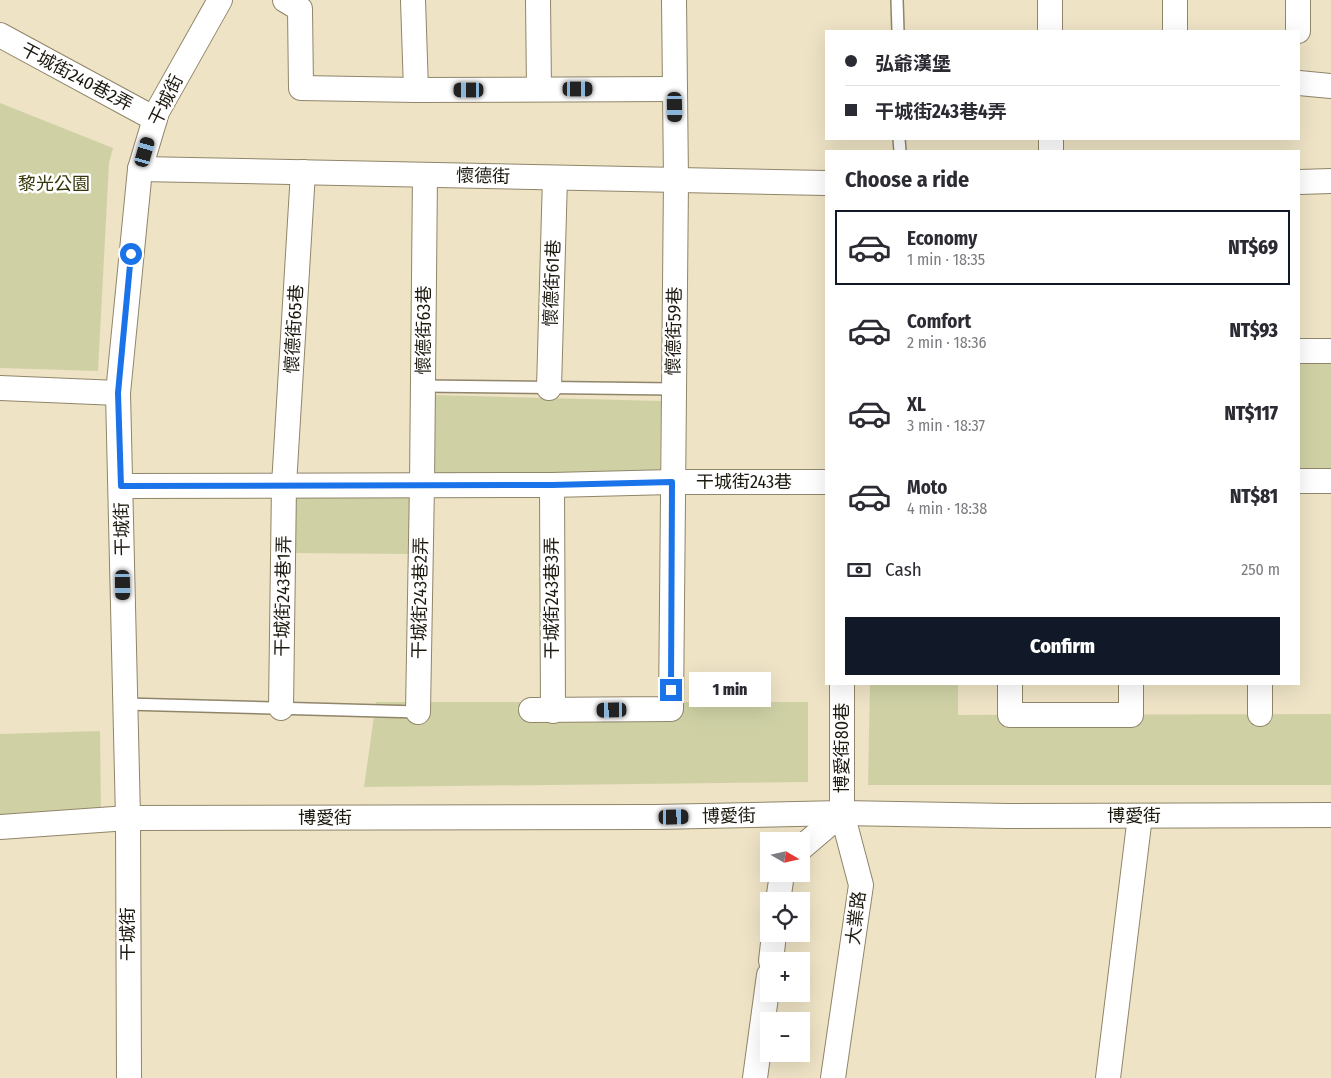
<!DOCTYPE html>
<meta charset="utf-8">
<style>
:root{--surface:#fff;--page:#f2f2f3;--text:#2b2b33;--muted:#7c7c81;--line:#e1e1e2;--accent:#111827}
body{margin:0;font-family:"Fira Sans Condensed","Noto Sans TC",sans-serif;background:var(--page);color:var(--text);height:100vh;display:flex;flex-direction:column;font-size:19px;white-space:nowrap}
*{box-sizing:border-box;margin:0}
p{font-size:16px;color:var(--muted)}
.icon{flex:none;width:28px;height:28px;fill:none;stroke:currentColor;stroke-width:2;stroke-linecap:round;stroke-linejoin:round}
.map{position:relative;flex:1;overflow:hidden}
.panel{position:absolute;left:825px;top:150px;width:475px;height:535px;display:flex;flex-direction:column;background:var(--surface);border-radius:0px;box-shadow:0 5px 20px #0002}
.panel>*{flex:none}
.banner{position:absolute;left:825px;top:30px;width:475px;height:110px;border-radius:0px;box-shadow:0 5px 20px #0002;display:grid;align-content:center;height:110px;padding:0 20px;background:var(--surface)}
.needle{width:32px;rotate:99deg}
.fabs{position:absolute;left:760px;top:832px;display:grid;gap:10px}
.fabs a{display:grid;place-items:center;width:50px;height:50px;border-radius:0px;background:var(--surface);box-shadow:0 5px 20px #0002;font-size:25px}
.end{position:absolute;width:22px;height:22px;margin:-11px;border:6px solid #1a73e8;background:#fff;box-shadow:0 0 0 2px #fff}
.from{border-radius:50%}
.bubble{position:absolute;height:35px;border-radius:0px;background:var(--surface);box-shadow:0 5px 20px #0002;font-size:16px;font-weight:800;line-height:35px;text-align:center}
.car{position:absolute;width:15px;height:30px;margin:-15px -8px;border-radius:6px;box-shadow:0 0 4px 1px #0007;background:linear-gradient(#222 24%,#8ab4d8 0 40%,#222 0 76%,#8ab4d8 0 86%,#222 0)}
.banner b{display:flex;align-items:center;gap:18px;height:48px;font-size:19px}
.banner b+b{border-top:1px solid var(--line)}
.banner i{width:12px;height:12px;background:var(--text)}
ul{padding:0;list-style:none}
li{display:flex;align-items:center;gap:15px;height:75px;margin:0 10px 8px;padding:0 10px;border:2px solid transparent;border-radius:0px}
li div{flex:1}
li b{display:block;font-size:19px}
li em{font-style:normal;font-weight:800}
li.on{border-color:var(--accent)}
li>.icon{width:45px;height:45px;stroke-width:1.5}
h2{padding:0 20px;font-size:22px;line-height:60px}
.pay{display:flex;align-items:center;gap:12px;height:55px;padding:0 20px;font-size:19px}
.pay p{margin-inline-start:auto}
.cta{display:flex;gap:10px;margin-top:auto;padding:10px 20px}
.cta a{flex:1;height:58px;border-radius:0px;background:var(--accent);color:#fff;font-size:20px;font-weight:800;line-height:58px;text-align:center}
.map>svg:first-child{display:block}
.green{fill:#cfd1a5}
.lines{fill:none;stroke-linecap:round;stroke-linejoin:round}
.service-casing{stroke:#90856a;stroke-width:14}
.minor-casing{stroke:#90856a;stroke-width:26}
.service{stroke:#fff;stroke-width:11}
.minor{stroke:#fff;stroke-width:24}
.route{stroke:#1a73e8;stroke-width:6}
.labels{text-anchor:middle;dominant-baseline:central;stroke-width:5;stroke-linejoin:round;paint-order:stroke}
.street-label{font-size:18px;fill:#1d190f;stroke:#fff}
.park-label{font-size:18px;fill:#363607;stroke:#fff}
</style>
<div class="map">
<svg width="1331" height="1078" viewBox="0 0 1331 1078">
<rect width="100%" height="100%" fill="#eee3c5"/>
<!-- green -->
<g class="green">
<path d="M0,103l113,45 -4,15 -11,208 -98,-3z"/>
<path d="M1299,358h32v116l-32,1z"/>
<path d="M434,395l227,6 -1,70 -226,5z"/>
<path d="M291,490l120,1 -1,63 -120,-1z"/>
<path d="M870,684h88v31l373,-1v71h-463z"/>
<path d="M376,702h432v80l-444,5z"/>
<path d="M100,731l1,83 -101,6v-86z"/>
</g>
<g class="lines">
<defs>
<g id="service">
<path d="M897,0l1,31"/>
<path d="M899,139l1,12"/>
<path d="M423,386l250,3"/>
<path d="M126,704l292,8"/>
</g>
<g id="minor">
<path d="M285,0l15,9 1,79 115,2 259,-1"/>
<path d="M413,0l3,90"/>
<path d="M538,0l1,89"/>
<path d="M1050,0v31"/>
<path d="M1175,31v-31"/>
<path d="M1298,31v-31"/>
<path d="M0,35l155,84"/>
<path d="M1299,83l32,3"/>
<path d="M1051,139v12"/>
<path d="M140,169l686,14"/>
<path d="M1299,182l32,-1"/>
<path d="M1299,351h32"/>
<path d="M0,388l118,5"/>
<path d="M549,388l6,-210"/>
<path d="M1299,481h32"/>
<path d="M552,485l1,226"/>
<path d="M121,486l431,-1 120,-3h154"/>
<path d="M1010,684v31h121v-31"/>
<path d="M281,708l3,-223 19,-313"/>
<path d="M531,710l140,-1 5,-529 -2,-180"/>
<path d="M418,712l4,-228 3,-309"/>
<path d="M1260,714v-30"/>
<path d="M0,827l128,-9 527,-1 187,-4 166,3 323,-1"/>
<path d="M801,848l41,-35"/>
<path d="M778,901l4,-27"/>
<path d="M771,961l3,-27"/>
<path d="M129,1078l-1,-260 -10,-425 22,-224 17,-57 63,-112"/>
<path d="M755,1078l14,-103"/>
<path d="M833,1078l28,-193 -19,-72v-129"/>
<path d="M1108,1078l32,-262"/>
</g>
</defs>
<!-- service casing -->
<use href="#service" class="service-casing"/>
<!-- minor casing -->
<use href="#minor" class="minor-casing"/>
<!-- service -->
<use href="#service" class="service"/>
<!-- minor -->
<use href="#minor" class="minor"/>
</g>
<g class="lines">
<!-- route -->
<path class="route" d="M131,254l-13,139 3,93 431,-1 120,-3 -1,208"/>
</g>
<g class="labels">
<!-- street labels -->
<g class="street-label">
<text transform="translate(77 77) rotate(28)">干城街240巷2弄</text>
<text transform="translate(166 100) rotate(-64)">干城街</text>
<text transform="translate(483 176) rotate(1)">懷德街</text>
<text transform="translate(552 283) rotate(-88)">懷德街61巷</text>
<text transform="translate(294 329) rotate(-87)">懷德街65巷</text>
<text transform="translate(424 330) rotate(-90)">懷德街63巷</text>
<text transform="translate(674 331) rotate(-89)">懷德街59巷</text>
<text x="744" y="482">干城街243巷</text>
<text transform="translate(122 529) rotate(-91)">干城街</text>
<text transform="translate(283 596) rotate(-89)">干城街243巷1弄</text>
<text transform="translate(420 598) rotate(-89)">干城街243巷2弄</text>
<text transform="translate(552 598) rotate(-90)">干城街243巷3弄</text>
<text transform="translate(842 748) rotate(-90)">博愛街80巷</text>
<text transform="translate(729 816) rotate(-1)">博愛街</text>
<text x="1134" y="816">博愛街</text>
<text x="325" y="818">博愛街</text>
<text transform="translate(856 918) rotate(-83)">大業路</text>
<text transform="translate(128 934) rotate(-90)">干城街</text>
</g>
<!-- park labels -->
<g class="park-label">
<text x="54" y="184">黎光公園</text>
</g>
</g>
</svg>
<div class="fabs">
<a><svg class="needle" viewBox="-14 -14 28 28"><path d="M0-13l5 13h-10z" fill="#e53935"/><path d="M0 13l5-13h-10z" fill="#7c7c81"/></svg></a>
<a><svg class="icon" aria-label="locate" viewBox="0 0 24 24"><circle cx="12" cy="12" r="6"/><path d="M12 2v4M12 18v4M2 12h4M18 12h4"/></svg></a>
<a>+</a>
<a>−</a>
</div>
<i class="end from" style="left:131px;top:254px"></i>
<i class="end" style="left:671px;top:690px"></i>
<div class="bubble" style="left:689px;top:672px;width:82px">1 min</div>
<i class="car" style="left:578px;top:89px;rotate:90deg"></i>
<i class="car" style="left:469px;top:90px;rotate:270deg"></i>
<i class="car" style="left:675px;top:107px;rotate:179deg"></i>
<i class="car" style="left:145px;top:152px;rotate:16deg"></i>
<i class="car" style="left:123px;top:585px;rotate:179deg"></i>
<i class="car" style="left:612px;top:710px;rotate:269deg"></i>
<i class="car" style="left:674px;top:817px;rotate:89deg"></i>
<div class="banner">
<b><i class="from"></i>弘爺漢堡</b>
<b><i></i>干城街243巷4弄</b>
</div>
<section class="panel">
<h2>Choose a ride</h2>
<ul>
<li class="on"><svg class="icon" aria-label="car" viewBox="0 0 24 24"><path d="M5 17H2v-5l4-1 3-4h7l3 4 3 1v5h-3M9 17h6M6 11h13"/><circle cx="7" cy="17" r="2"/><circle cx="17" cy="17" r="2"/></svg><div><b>Economy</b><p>1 min · 18:35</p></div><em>NT$69</em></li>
<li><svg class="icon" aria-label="car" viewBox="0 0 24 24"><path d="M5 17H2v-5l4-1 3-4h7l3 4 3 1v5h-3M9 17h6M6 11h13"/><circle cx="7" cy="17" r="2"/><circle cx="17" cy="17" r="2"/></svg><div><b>Comfort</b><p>2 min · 18:36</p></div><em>NT$93</em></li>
<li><svg class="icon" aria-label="car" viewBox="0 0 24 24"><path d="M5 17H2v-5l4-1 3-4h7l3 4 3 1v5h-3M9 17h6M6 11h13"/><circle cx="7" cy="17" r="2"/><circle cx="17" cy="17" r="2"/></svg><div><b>XL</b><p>3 min · 18:37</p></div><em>NT$117</em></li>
<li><svg class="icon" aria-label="car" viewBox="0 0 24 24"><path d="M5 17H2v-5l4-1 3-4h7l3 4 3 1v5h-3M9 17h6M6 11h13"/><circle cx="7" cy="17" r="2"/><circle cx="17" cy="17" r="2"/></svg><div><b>Moto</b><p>4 min · 18:38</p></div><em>NT$81</em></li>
</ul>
<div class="pay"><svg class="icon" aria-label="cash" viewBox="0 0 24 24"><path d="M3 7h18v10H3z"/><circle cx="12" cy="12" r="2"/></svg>Cash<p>250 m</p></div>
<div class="cta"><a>Confirm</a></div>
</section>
</div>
